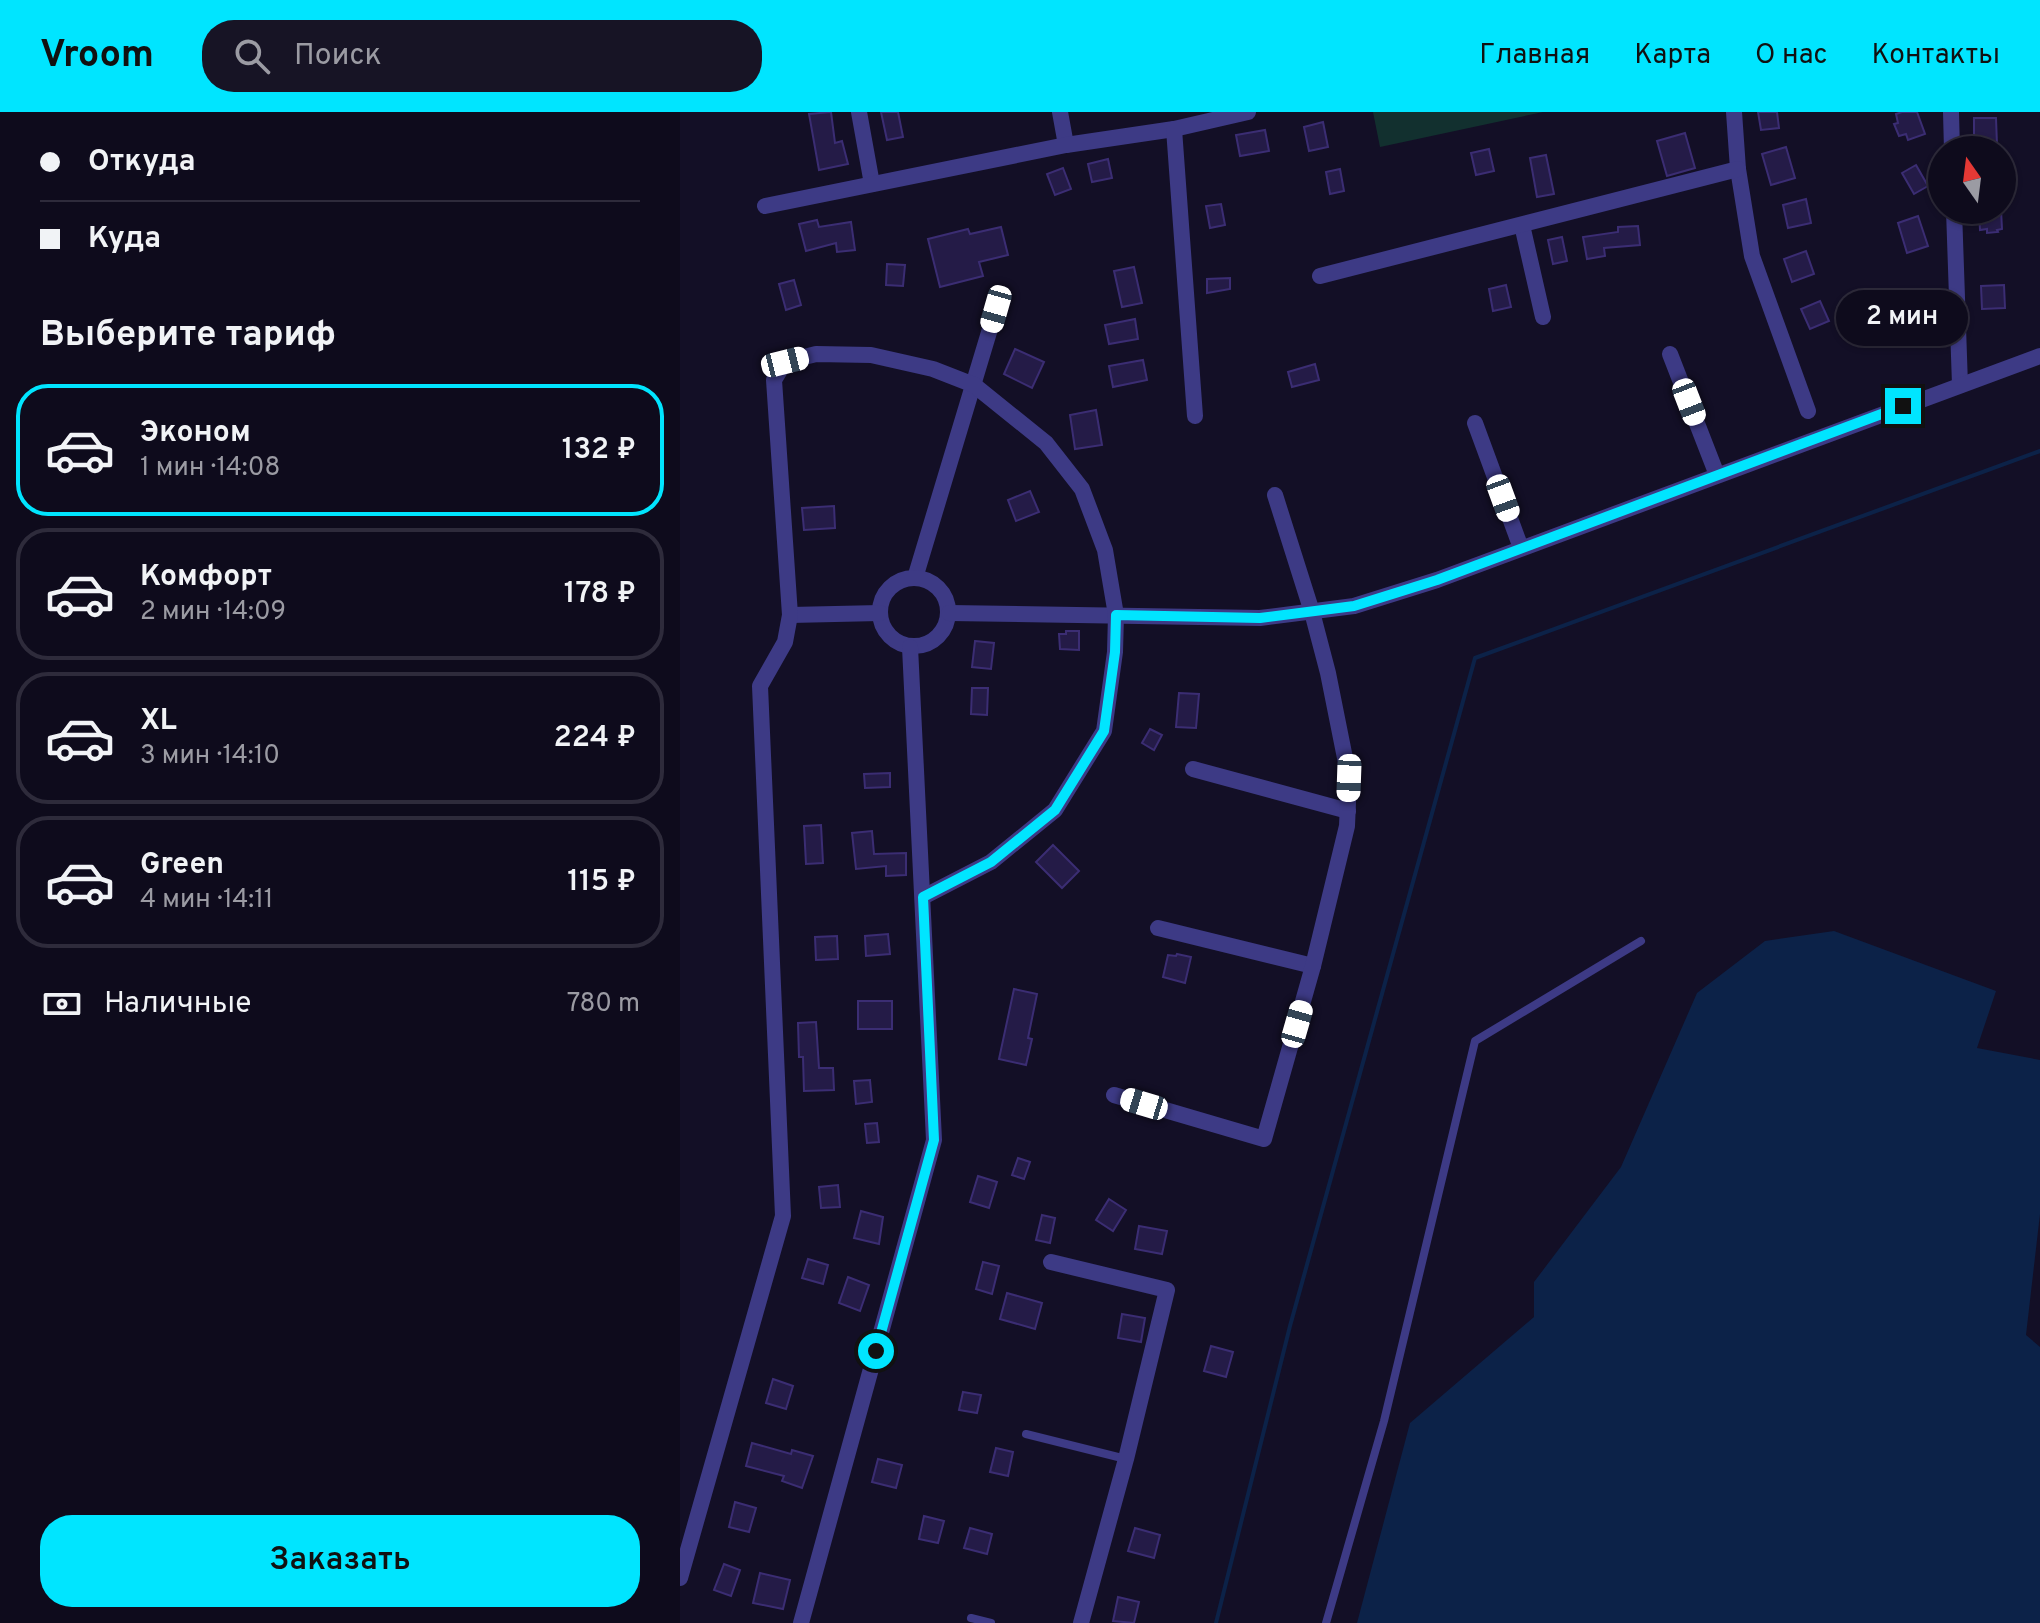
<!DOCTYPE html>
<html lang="ru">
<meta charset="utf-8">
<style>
:root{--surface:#0e0b1c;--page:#171425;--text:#f1f3f6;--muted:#9b9ba3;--line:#2e2b3b;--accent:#00e5ff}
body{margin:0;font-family:Overpass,sans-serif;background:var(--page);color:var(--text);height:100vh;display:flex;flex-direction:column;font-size:30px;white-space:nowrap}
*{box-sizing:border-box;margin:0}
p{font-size:26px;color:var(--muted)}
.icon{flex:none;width:44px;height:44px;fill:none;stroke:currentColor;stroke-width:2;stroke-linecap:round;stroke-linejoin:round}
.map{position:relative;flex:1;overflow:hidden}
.details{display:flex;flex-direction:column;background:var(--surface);width:680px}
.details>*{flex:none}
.top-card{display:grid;align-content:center;height:176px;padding:0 40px;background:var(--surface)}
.needle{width:52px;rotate:346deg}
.buttons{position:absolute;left:1248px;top:24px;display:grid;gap:16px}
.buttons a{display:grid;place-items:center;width:88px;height:88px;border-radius:50%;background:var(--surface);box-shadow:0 2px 6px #0004,0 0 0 2px var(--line);font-size:40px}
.end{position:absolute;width:36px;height:36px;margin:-18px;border:10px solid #00e5ff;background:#111;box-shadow:0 0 0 4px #111}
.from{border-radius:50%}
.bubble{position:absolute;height:56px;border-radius:28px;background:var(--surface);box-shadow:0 2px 6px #0004,0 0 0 2px var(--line);font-size:26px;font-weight:600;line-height:56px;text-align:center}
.car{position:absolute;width:24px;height:48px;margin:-24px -12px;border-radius:10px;box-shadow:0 0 6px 2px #0007;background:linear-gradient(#fff 24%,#345 0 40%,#fff 0 76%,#345 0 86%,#fff 0)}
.top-card b{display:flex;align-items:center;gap:28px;height:76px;font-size:30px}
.top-card b+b{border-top:2px solid var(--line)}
.top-card i{width:20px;height:20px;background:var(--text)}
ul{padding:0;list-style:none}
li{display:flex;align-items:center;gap:24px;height:132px;margin:0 16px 12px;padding:0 24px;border:4px solid var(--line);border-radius:32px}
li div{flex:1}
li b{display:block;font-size:30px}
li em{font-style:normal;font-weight:600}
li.active{border-color:var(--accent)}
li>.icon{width:72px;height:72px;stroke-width:1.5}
h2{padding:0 40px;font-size:36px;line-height:96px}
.pay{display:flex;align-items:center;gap:20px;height:88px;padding:0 40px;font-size:30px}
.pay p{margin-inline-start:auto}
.button{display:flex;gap:16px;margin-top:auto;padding:16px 40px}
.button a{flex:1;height:92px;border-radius:32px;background:var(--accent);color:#111;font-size:32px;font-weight:600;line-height:92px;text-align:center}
header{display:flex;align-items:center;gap:48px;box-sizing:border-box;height:112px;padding:0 40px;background:var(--accent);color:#111}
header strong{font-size:38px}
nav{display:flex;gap:44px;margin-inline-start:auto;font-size:28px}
.search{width:560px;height:72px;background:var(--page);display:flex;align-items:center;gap:20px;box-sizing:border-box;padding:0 28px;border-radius:32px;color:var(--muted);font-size:30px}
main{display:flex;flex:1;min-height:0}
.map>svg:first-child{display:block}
.green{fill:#12302f}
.water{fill:#0c2248}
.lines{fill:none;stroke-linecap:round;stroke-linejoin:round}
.stream{stroke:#0c2248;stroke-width:4}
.building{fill:#241b47;stroke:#3b2d73;stroke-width:2}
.lane{stroke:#3d3a85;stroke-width:8}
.street{stroke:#3d3a85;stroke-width:16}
.route{stroke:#00e5ff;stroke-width:10}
</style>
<header>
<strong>Vroom</strong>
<div class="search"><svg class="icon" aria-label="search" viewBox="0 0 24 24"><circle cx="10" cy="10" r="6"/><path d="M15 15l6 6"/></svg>Поиск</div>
<nav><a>Главная</a><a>Карта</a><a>О нас</a><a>Контакты</a></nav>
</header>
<main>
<section class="details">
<div class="top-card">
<b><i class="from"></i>Откуда</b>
<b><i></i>Куда</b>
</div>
<h2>Выберите тариф</h2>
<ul>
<li class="active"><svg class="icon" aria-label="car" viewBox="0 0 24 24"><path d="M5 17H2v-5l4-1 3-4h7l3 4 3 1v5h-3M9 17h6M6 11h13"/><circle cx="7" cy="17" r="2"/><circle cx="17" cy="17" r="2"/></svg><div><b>Эконом</b><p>1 мин · 14:08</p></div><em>132 ₽</em></li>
<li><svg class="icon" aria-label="car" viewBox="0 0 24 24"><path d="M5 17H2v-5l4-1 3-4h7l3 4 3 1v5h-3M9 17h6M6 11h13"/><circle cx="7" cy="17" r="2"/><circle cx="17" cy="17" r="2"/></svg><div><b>Комфорт</b><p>2 мин · 14:09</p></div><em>178 ₽</em></li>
<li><svg class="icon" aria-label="car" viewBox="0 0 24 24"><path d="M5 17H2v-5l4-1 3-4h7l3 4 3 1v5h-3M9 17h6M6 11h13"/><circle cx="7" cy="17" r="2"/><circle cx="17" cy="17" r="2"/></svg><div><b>XL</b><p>3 мин · 14:10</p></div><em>224 ₽</em></li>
<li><svg class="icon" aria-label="car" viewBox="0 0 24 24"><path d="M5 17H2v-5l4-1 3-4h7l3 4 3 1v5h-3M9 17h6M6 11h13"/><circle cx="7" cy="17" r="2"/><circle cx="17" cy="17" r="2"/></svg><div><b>Green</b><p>4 мин · 14:11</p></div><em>115 ₽</em></li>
</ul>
<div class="pay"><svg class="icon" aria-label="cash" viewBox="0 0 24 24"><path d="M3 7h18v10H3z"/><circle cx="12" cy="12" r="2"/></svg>Наличные<p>780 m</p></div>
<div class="button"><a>Заказать</a></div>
</section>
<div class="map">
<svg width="1360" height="1511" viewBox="0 0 1360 1511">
<rect width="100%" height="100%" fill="#130f26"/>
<!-- green -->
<path class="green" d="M693,0h170l-163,35z"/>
<!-- water -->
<path class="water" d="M1154,819l162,60 -19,57 63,12v154l-14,121 14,12v276h-683l53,-200 124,-106v-35l87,-115 76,-174 68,-52z"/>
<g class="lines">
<!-- stream -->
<path class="stream" d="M536,1511l74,-297 185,-668 565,-207"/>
</g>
<!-- building -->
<g class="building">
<path d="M151,0l4,31 7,-2 6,23 -29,6 -10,-56z"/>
<path d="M201,0h17l5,25 -16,3z"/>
<path d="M1078,0h19l2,16 -18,2z"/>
<path d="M1222,0h15l8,22 -17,6 -2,-6 -7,2 -5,-12 4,-1 -2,-9z"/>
<path d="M1294,6h22l1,27h-23z"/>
<path d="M643,10l5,25 -19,4 -5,-24z"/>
<path d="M585,18l4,21 -29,5 -4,-21z"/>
<path d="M1005,21l10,35 -28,8 -10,-35z"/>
<path d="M1106,35l9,31 -24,7 -9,-31z"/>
<path d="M809,37l5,22 -18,4 -5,-22z"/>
<path d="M866,43l8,39 -17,3 -7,-39z"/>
<path d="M428,47l4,19 -20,4 -4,-18z"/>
<path d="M1236,53l12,21 -14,8 -12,-21z"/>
<path d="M383,56l8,21 -16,6 -8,-21z"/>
<path d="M660,57l4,22 -14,3 -4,-22z"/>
<path d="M1126,87l5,24 -23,5 -5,-23z"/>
<path d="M541,92l4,21 -15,3 -4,-22z"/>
<path d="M1299,98h22l1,19 -5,1 1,2 -11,1v-4l-7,1z"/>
<path d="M1238,104l10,30 -21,7 -9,-30z"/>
<path d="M137,108l2,7 32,-5 4,28 -18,2 -1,-9 -30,8 -7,-27z"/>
<path d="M958,114l2,19 -36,3 1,8 -18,3 -4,-22 35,-5v-5z"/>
<path d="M321,115l7,28 -29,7 4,14 -43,11 -12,-48 40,-10 2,5z"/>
<path d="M882,125l5,24 -14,3 -5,-24z"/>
<path d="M1126,139l8,23 -22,8 -8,-23z"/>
<path d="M207,152l18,1 -2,21 -17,-1z"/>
<path d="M454,155l8,36 -20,4 -8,-36z"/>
<path d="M550,166v11l-23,4v-14z"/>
<path d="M114,168l7,25 -15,5 -7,-26z"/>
<path d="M826,173l5,22 -18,4 -4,-22z"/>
<path d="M1324,173l1,23 -23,1 -1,-23z"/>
<path d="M1246,183l4,16 -20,6 -5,-16z"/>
<path d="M1140,189l9,20 -19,8 -9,-20z"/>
<path d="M455,207l3,20 -29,5 -4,-19z"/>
<path d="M335,237l29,13 -12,26 -28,-14z"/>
<path d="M463,248l4,20 -34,7 -4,-21z"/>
<path d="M635,252l4,16 -27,7 -4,-15z"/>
<path d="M416,298l6,35 -27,4 -5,-34z"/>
<path d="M350,379l9,21 -23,9 -8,-21z"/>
<path d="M154,394l1,22 -31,2 -2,-22z"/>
<path d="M386,519h13v19l-19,-1 -1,-15h7z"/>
<path d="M295,529l19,2 -3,26 -19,-2z"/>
<path d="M292,576h16l-1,27 -16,-1z"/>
<path d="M499,581l20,1 -3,34 -20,-1z"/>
<path d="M470,617l12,6 -8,15 -12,-7z"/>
<path d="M210,661v14l-25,1 -1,-14z"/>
<path d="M141,713l2,38 -17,1 -2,-38z"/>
<path d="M192,719l2,23 32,-1v22l-20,1v-10l-30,3 -4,-36z"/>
<path d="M373,733l26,26 -17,17 -26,-26z"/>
<path d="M208,822l2,20 -24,2 -1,-20z"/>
<path d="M157,824l1,23 -22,1 -1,-23z"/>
<path d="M497,842l14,3 -6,26 -22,-6 5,-22 8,1z"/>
<path d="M334,877l23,5 -9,44 4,1 -6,26 -27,-6z"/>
<rect x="178" y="889" width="34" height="28"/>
<path d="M136,910l3,46h14l1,22 -30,1 -1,-34h-4l-1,-34z"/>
<path d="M190,968l2,22 -16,2 -2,-23z"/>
<path d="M197,1011l2,19 -12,1 -2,-19z"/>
<path d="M338,1046l12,4 -6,17 -12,-4z"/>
<path d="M298,1064l19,6 -8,26 -19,-6z"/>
<path d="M158,1073l2,22 -19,1 -2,-21z"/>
<path d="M429,1087l17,11 -13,21 -17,-11z"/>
<path d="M181,1099l22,6 -4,27 -25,-6z"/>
<path d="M362,1103l13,3 -5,25 -14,-3z"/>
<path d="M459,1114l28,5 -5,23 -27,-5z"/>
<path d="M128,1147l20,6 -5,19 -21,-6z"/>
<path d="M303,1150l16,4 -7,28 -16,-5z"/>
<path d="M168,1165l21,8 -9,26 -21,-8z"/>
<path d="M327,1181l35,10 -7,26 -35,-10z"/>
<path d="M442,1202l23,4 -4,24 -23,-4z"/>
<path d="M531,1234l22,6 -7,25 -22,-6z"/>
<path d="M93,1267l20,7 -7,23 -20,-6z"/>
<path d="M283,1280l18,3 -4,18 -18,-3z"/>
<path d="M72,1331l39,11 1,-4 21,6 -11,32 -20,-7 2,-5 -38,-10z"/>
<path d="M316,1336l17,4 -5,24 -18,-4z"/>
<path d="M198,1347l24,6 -6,23 -24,-6z"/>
<path d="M55,1390l21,6 -7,24 -20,-5z"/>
<path d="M244,1404l20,5 -6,22 -19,-4z"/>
<path d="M290,1416l22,6 -5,20 -23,-6z"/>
<path d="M455,1416l25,7 -6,23 -26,-7z"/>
<path d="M44,1452l16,6 -9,26 -17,-6z"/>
<path d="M80,1461l30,7 -7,29 -30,-6z"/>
<path d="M438,1485l21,5 -5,21 -21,-2z"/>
</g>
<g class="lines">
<!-- lane -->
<g class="lane">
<path d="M346,1322l100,25"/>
<path d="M291,1506l20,5"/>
<path d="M646,1511l58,-202 91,-380 166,-100"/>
</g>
<!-- street -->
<g class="street">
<path d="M179,0l13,72"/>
<path d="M380,0l6,33"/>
<path d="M1054,0l4,57 14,87 56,155"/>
<path d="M1271,0l1,38"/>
<path d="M85,94l301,-61 108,-16"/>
<path d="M1274,98l6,175"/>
<path d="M842,113l21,92"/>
<path d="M640,164l418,-107"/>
<path d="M990,242l47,121"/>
<path d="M515,304l-21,-287 74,-17"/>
<path d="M795,311l46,125"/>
<path d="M235,466l81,-269"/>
<circle cx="234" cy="500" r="34"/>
<path d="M269,501l311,5 94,-12 83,-26 603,-224"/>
<path d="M110,503l90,-2"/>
<path d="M513,657l155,42"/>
<path d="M478,816l155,38"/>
<path d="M434,983l150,44 49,-173 34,-140 2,-48 -21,-105 -16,-61 -37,-117"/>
<path d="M371,1150l116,28 -41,169 -45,164"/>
<path d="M0,1466l103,-362 -23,-530 25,-44 5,-27 -16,-235 11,-18 31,-8 55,1 62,14 41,16 72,58 36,46 23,61 11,65 -1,37 -11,79 -49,79 -64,52 -68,35"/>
<path d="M121,1511l133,-483 -24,-493"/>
</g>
</g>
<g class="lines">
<!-- route -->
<path class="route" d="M196,1239l58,-211 -11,-243 68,-35 64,-52 49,-79 11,-79 1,-37 144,3 94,-12 83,-26 466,-174"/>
</g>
</svg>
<div class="buttons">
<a><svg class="needle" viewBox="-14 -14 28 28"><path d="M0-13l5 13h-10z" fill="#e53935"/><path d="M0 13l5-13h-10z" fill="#9b9ba3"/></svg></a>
</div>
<i class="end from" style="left:196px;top:1239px"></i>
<i class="end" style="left:1223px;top:294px"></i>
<div class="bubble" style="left:1156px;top:178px;width:132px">2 мин</div>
<i class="car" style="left:316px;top:197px;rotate:196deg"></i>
<i class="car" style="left:105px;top:250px;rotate:76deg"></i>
<i class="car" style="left:1009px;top:290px;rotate:159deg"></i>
<i class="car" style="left:823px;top:386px;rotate:160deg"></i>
<i class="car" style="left:669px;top:666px;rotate:182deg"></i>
<i class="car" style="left:617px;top:912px;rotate:16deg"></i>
<i class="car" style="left:464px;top:992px;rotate:287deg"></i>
</div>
</main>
